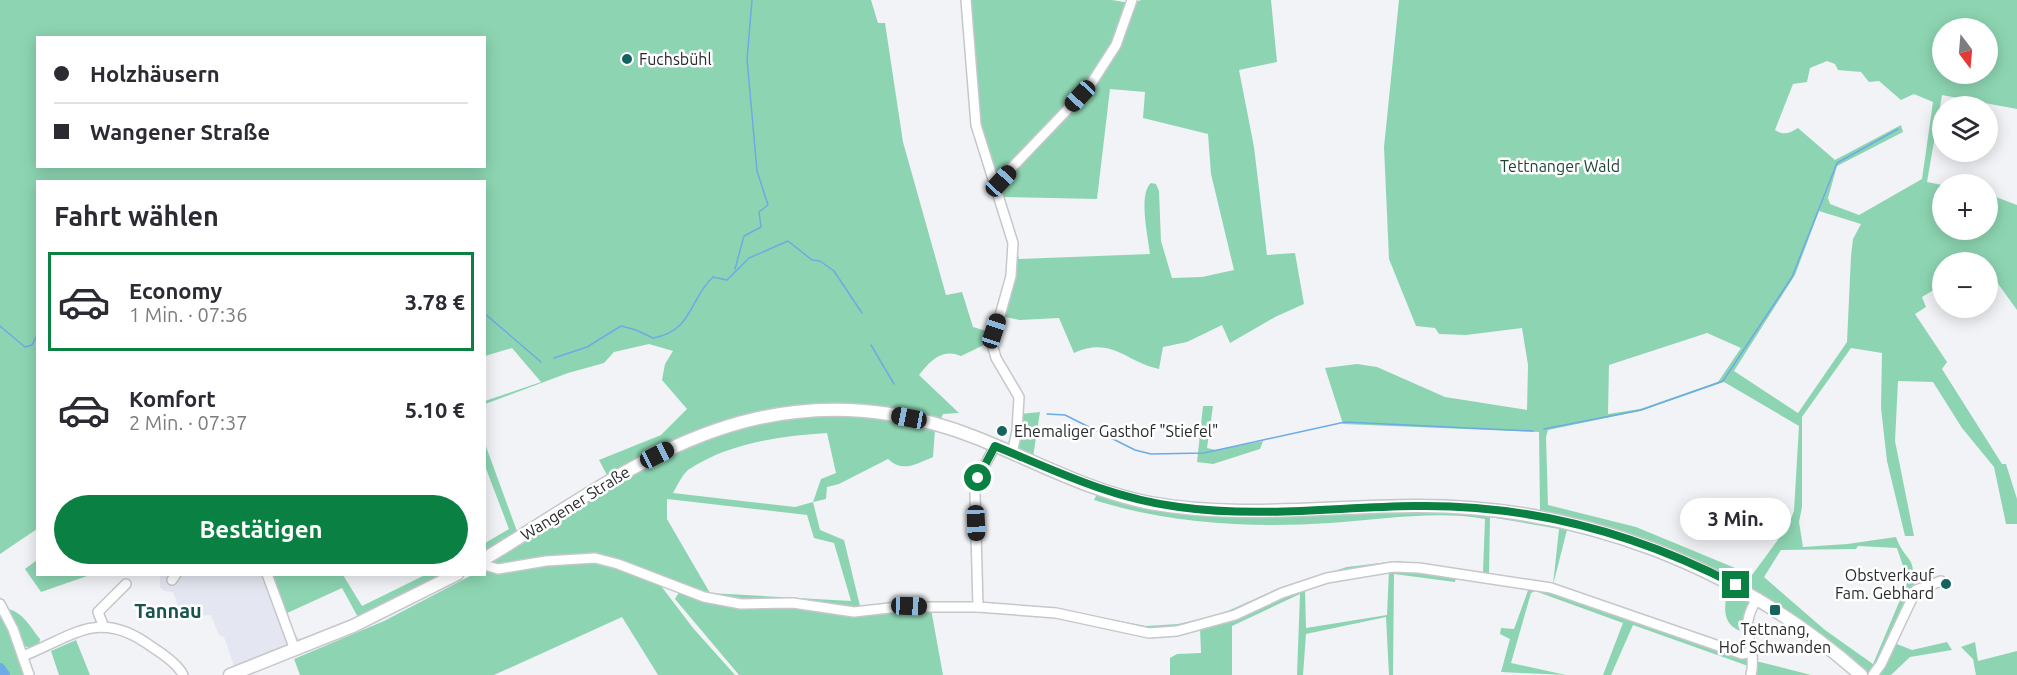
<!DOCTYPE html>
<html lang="de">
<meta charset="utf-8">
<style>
:root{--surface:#fff;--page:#f7f7f7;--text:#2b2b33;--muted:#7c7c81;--line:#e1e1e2;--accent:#0b8043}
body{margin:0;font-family:Ubuntu,sans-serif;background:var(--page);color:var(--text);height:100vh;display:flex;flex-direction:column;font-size:22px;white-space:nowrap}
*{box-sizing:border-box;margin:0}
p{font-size:20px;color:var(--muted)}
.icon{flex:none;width:33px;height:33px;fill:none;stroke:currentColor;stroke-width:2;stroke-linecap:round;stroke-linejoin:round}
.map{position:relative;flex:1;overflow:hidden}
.panel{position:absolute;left:36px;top:180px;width:450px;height:396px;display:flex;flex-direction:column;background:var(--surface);border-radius:0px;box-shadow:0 3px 15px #0003}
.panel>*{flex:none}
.hud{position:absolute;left:36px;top:36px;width:450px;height:132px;border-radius:0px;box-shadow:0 3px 15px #0003;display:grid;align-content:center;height:132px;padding:0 18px;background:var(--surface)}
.needle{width:39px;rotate:164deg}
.buttons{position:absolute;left:1932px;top:18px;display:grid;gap:12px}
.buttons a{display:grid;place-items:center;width:66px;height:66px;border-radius:50%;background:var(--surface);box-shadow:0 3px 15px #0003;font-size:30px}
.end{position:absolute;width:27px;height:27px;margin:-14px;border:8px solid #0b8043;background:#fff;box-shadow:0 0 0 3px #fff}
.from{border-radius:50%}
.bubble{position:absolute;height:42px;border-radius:21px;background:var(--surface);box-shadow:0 3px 15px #0003;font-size:20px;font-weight:700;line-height:42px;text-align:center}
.car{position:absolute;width:18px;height:36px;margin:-18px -9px;border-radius:8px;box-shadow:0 0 4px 2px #0007;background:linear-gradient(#222 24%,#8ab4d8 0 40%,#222 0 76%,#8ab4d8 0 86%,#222 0)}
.hud b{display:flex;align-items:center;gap:21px;height:57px;font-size:22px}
.hud b+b{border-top:2px solid var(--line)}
.hud i{width:15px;height:15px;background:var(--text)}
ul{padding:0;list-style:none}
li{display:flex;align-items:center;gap:18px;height:99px;margin:0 12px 9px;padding:0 6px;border:3px solid transparent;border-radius:0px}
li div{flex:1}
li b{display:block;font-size:22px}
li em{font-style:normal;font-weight:700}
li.active{border-color:var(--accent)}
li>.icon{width:54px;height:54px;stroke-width:1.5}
h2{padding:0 18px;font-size:27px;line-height:72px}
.action{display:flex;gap:12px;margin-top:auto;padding:12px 18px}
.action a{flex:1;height:69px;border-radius:36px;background:var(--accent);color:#fff;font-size:24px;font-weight:700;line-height:69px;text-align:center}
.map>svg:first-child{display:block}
.built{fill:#e4e6f1}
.green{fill:#8dd5b2;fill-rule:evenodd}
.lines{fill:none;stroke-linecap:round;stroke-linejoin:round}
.stream{stroke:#6cabe5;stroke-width:1.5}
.river{stroke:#6cabe5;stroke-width:10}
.minor-casing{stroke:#c6c7cb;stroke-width:12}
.major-casing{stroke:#c6c7cb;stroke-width:15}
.minor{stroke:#fff;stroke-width:9}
.major{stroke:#fff;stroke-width:12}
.route{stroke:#0b8043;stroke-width:8}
.poi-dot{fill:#15635f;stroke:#fff;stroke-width:2}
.labels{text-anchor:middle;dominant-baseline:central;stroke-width:5;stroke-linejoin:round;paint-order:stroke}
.poi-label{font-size:16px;fill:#292a2b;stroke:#fff;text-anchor:start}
.park-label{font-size:16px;fill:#1f4635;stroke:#fff}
.street-label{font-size:16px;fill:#292a2b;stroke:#fff}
.quarter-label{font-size:20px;font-weight:bold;fill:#17534f;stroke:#fff}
</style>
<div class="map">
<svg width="2017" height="675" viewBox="0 0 2017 675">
<rect width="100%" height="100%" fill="#f2f3f7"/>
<!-- built -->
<path class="built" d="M160,575h111l23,60 11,6 -70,28 -11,-32 -5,-2 -8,-20 -29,1 -9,-24 -9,-1 -4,-4z"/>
<!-- green -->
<g class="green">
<path d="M0,0h871l7,23h7l18,119 43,153 16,-3 11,35 17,5 -2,11 -27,13c-19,-8 -30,4 -42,19l40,38 -16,1 -3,7 -41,-10 -141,3 -150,63 -9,-17 62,-25 26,-26 -25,-29 3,-16 8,-13 -24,-7 -35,8 -10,11 -36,10 -83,31v-3l56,-19 -29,-34 -27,8 -1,-174h-446l-1,347 -37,25zM38,38h446v128h-446z"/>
<path d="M968,0h144l18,3 -15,41 -28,42 -90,94 -19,-50z"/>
<path d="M1141,0h130l6,62 -38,8 15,77 13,108 28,-2 9,51 -29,13 -45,26 -8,-18 -35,17 -24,5 -4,22c-34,-7 -46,-33 -85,-16l-15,-35 -39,2 -20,-4 16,-71 3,14 131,-5c-2,-17 -12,-60 1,-71l5,1 3,7 2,50 11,37 30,-1 32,-7 -23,-96 -3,-40 -65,-16 2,-26 -35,-3 -13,110 -94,-2 -1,-13 85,-91 46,-90z"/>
<path d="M1399,0h618v109l-75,-14 -15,87 15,3v45h46v-36l29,11v105l-29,-40v-8h-46v23l-20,12 4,10 -11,7 32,48 -5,7 60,95h4l11,35v25h-11l-12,-57 -32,-39 -29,-46 -35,-1 -3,60 19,95h-9l-18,-75 -6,-53 1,-55 -31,-5 -49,69v90l-3,15 4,25 44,-3 49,-7c3,9 7,14 13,22 6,8 4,21 6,29l-31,68 -15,17 -158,-105 -73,-31 -98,-25 -1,-80 -196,-8 -18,-56 32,-4 20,3 68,30 82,13 1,-45 -6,-37 -56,7 -27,-1 -4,-6 -19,-2 -27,-67 -5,-112zM1942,28h46v46h-46zM1827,61l8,3 3,6 23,2 8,10 10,-1 22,19 13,-6 19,8 -11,77 -63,36 -29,-11 -2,-6 9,-32 66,-34 -2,-7 -66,35 -37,-32c-8,5 -14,8 -23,2l18,-46 14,-2 3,-14zM1819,211l42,13 -8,15 -2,17 -4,86 -49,71 -64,-42 61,-96zM1707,333l34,15 -23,34 -78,27 -32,5 1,-49zM1724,382l75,44 -5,85 -6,15 -36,49 -116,-48 -88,-22 -2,-68 2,-7 92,-19zM1858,546l39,2 11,33 -35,83 -48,-34 -61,-53 17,-27 75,-1z"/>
<path d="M1203,406h10l-6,42 9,2 47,-9 -3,8 -47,15 -16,-2z"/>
<path d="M1040,412l-7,45 -21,-9 7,-34z"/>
<path d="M826,414l59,3 50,12 -2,28c-17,7 -30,16 -45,2l-49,25 -12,3 -1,12 -13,3 7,28 24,10 17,70 -118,-8 -39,-6 -109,-40 -92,11 -17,-4 158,-97 92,-39zM827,433l9,40 -15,6 -8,23 -18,5 -122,-14c4,-7 9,-18 15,-23 41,-27 92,-34 139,-37zM667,499l140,16 7,23 20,5 17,58 -141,-8 -43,-74z"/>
<path d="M484,441l34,93 -33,20v-11l24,-14 -24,-63z"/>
<path d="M1097,494c32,8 64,16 98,19 87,9 175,-7 263,-2 101,5 204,34 289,87l2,6 -5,22 -6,-1 2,6c-20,-8 -15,-27 -12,-44l-88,-37 -73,-20 -14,55 6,-56 -69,-12 -1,57 31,6 -131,-15 -76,15 -33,12 -35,18 -23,8 -57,13h-20l-89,-18 3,-4 87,17 32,-2 43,-10 58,-26 68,-21 50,-6 86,11 2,-53c-50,-9 -104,1 -155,4 -79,5 -160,1 -236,-23z"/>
<path d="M37,560l1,14 52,1 -49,17 -16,-23z"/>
<path d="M596,560l62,22 35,46 42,47h-77l-36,-58 -128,58h-194l-6,-16 90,-38 88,-46 12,-1 1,-6z"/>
<path d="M1394,569l62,8 -1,5 -61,-8 -1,101h-4l-3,-58 -80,17 -3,41h-6l3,-81 -68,32v49h-62v-17l7,-4 24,-1 -1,-25 105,-41 1,41 81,-13 2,-45z"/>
<path d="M271,575h72l19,31 63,-31h23l-89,44 -17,-31 -57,26z"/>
<path d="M1530,585l221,74v8l-118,-42 -22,50h-8l20,-52 -88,-32 -4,2 -20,70 55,12 -65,-3 9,-33 -10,-5 1,-6 13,1z"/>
<path d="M679,592l44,12 208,5 12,66h-204l-64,-76z"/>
<path d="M0,596l8,13c15,3 23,19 32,30l-1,6 -10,3 -6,-3z"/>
<path d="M0,611l25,64h-25z"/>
<path d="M76,640l14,35h-31l-8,-24z"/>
<path d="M1892,642l20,8 35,-8 5,8 -42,7 -19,18h-14z"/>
<path d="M1975,642l3,19 39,-10v24h-41l-3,-16 -12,-12z"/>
<path d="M1756,662h4l51,13h-58z"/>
</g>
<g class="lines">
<!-- stream -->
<g class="stream">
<path d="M735,269l9,-33 17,-9 -2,-15 9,-7 -11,-34 -10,-112 5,-59"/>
<path d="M484,313l57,49"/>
<path d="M0,326l25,21 7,-2 6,-12"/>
<path d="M37,332l1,-11"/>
<path d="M871,345l23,39"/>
<path d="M554,358l33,-11 34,-21 15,4 17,8c40,-7 36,-39 60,-61l14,3 22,-22 39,-17 24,19 8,1 14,10 28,42"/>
<path d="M1047,414l18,1 70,35 16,4 53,-1 141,-31 188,9"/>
<path d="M1544,429l97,-19 82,-29 69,-104 45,-114 61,-34"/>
</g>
<!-- river -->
<path class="river" d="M0,668l5,7"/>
<defs>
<g id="minor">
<path d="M966,0l10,125 37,118 -2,33 -19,68 4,14 23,39 -2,34 -5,22"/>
<path d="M996,184l93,-97 27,-42 16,-45"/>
<path d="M995,446l-17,32 -3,16 3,113 78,6 93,20 28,-2 58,-16 47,-22 45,-15 66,-11 26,1 132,20 191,66 10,-2"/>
<path d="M484,565l14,4 48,-8 49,-3 23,6 86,33 37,7 52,-1 61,9 44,-5h80"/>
<path d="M267,574l28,76"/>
<path d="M172,580l4,-6"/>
<path d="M0,604l13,25 16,46"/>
<path d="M103,625l-5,-13 28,-28"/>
<path d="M23,656c52,-21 77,-48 129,-9 11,7 26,17 31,28"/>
<path d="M1751,675c7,-32 -16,-45 7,-77"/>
<path d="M1873,675l8,-11 35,-74 25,-9"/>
</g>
<g id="major">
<path d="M484,559c99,-59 194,-135 312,-147 61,-7 124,3 181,26 58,23 111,53 173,65 88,16 176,3 265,3 166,-1 322,60 446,169"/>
<path d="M230,675l123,-49 104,-52"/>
</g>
</defs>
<!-- minor casing -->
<use href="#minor" class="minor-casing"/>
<!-- major casing -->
<use href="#major" class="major-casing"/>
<!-- minor -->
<use href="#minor" class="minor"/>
<!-- major -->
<use href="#major" class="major"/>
</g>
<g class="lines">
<!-- route -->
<path class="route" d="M978,478l17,-32c63,26 116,52 184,61 78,11 157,0 235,-1 113,-2 222,27 322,79"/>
</g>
<!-- markers -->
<g class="poi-dot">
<circle cx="627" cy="59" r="6"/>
<circle cx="1002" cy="431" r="6"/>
<circle cx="1946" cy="584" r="6"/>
<rect x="1769" y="604" width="12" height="12" rx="3"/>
</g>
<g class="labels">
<!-- poi labels -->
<g class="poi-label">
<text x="639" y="59">Fuchsbühl</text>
<text x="1014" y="431">Ehemaliger Gasthof "Stiefel"</text>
<text x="1934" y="575" text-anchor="end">Obstverkauf<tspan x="1934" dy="18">Fam. Gebhard</tspan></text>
<text x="1775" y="629" text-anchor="middle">Tettnang,<tspan x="1775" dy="18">Hof Schwanden</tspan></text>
</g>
<!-- park labels -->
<g class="park-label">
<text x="1560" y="166">Tettnanger Wald</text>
</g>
<!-- street labels -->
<g class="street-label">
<text transform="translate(575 503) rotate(-32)">Wangener Straße</text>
</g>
<!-- quarter labels -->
<g class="quarter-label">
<text x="168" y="610">Tannau</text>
</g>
</g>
</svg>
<div class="buttons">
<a><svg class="needle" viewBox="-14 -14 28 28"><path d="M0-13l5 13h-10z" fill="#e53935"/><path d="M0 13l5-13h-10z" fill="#7c7c81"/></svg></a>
<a><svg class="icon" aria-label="layers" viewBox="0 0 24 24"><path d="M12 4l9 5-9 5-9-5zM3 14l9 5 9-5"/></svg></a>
<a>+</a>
<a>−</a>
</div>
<i class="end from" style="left:978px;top:478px"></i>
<i class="end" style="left:1736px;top:585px"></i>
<div class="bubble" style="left:1680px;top:498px;width:111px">3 Min.</div>
<i class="car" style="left:1080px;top:96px;rotate:223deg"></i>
<i class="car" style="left:1001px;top:181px;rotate:43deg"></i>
<i class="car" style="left:994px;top:331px;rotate:18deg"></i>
<i class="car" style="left:909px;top:418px;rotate:281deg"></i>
<i class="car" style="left:657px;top:455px;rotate:63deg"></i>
<i class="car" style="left:976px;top:523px;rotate:178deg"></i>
<i class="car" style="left:909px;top:606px;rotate:92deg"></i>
<div class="hud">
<b><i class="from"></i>Holzhäusern</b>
<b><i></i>Wangener Straße</b>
</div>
<section class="panel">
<h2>Fahrt wählen</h2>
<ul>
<li class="active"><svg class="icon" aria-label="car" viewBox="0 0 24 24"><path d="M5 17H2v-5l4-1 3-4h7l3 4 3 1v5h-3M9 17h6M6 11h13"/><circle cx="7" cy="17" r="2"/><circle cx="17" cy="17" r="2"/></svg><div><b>Economy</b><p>1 Min. · 07:36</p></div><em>3.78 €</em></li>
<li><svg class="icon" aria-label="car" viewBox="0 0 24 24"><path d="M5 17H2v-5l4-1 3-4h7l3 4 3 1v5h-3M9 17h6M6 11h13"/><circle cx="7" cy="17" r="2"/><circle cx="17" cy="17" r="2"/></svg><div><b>Komfort</b><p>2 Min. · 07:37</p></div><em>5.10 €</em></li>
</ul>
<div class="action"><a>Bestätigen</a></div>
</section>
</div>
